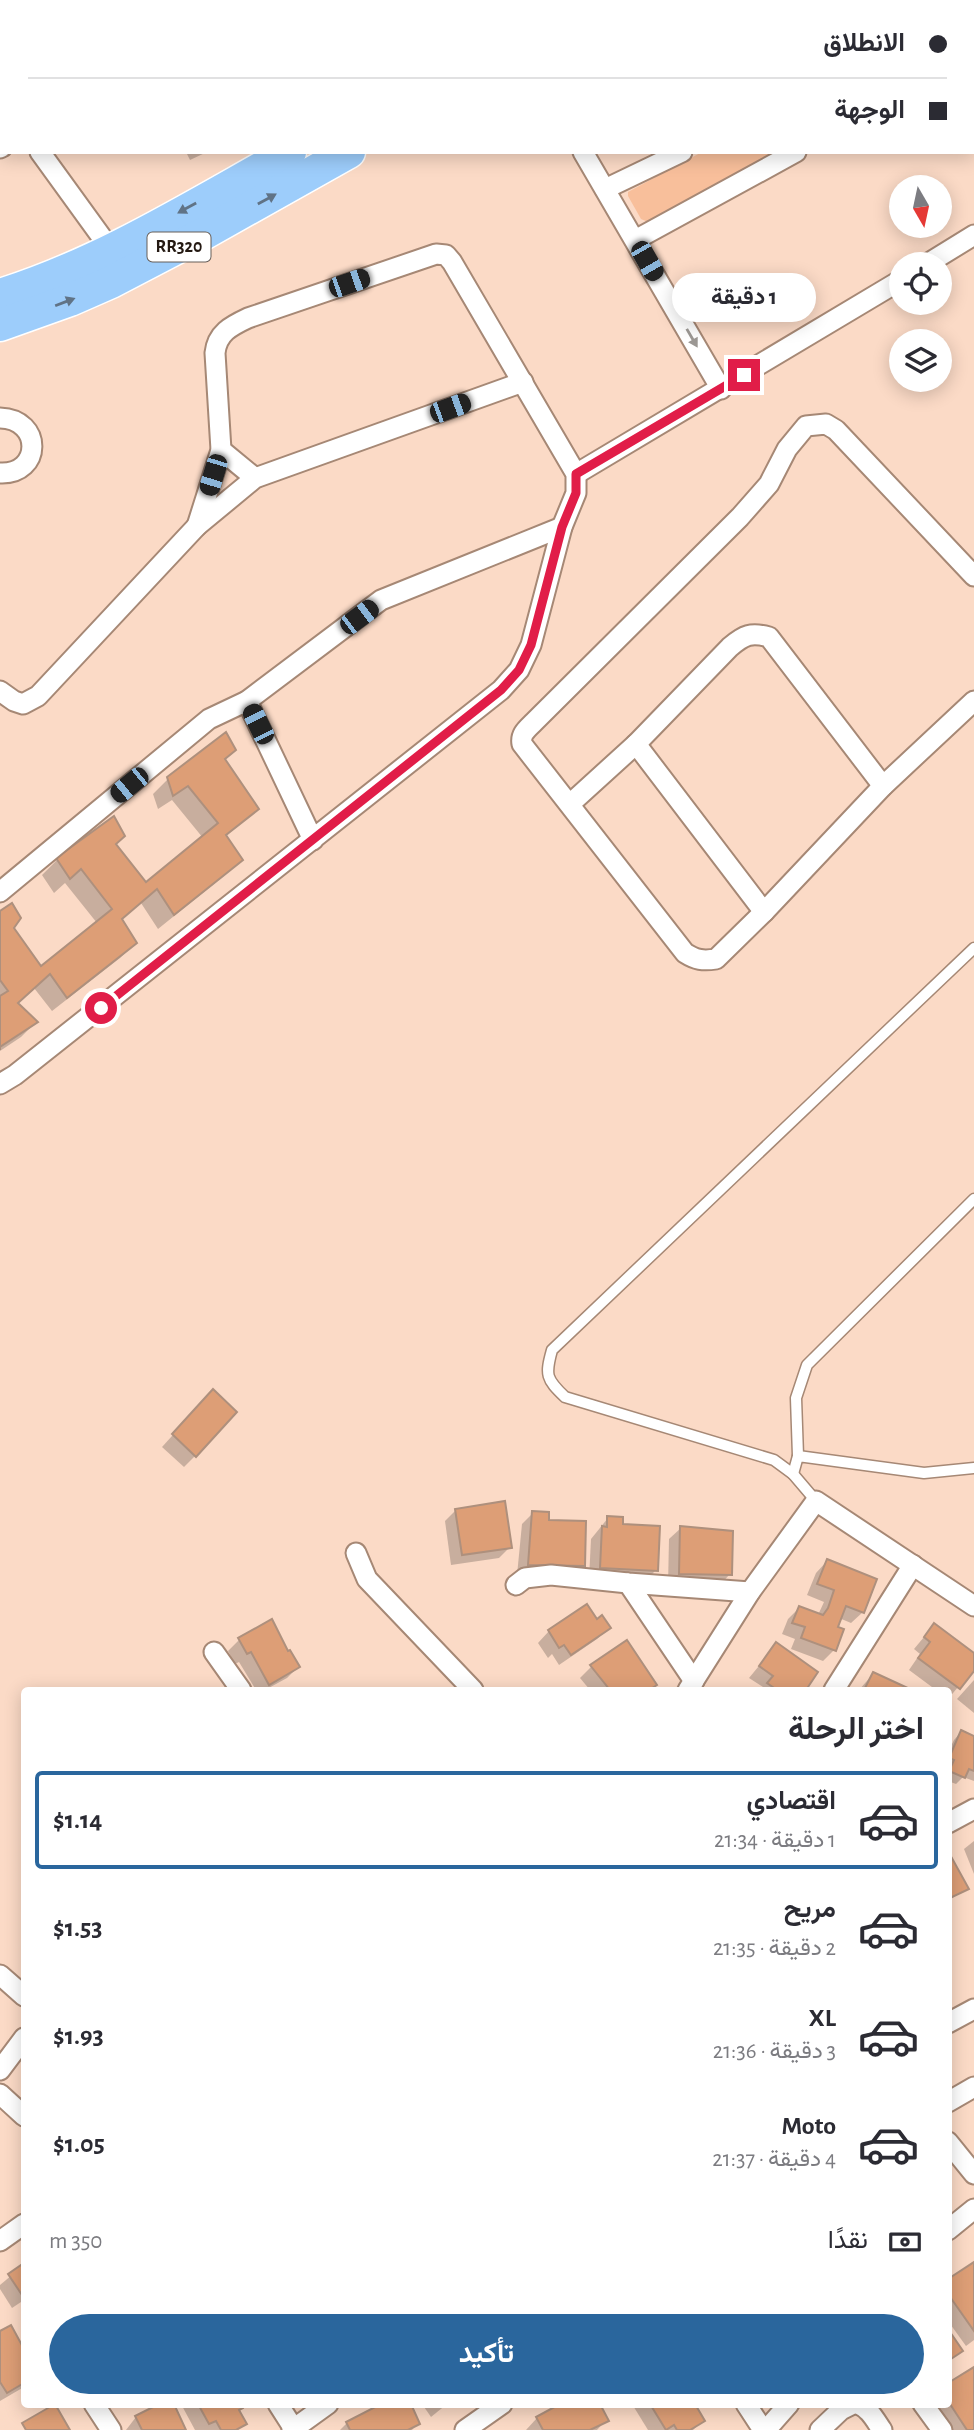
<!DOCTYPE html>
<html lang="ar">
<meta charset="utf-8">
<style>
:root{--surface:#fff;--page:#f7f7f7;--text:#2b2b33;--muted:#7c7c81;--line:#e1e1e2;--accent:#2a669d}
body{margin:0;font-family:"Alegreya Sans",Vazirmatn,sans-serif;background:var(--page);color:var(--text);direction:rtl;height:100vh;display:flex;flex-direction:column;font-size:26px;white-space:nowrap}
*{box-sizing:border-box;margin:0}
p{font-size:23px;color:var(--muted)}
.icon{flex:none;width:38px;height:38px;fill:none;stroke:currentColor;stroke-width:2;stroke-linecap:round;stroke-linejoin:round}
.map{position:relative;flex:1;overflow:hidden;direction:ltr}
.side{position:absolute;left:21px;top:1687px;width:931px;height:721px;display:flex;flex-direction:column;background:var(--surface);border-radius:7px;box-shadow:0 4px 18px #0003;direction:rtl}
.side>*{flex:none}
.top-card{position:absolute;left:0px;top:0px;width:975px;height:154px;box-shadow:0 4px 18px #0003;direction:rtl;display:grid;align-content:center;height:154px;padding:0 28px;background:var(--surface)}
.needle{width:46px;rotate:171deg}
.fabs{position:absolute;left:889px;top:175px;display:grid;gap:14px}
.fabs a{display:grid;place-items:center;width:63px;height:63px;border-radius:50%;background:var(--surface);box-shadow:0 4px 18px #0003;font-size:35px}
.end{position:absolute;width:32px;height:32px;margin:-16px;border:9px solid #e11d48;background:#fff;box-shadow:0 0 0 4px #fff}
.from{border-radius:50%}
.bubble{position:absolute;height:49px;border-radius:24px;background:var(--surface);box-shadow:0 4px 18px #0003;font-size:23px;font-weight:700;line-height:49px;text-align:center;direction:rtl}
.car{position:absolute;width:21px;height:42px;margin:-21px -10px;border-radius:9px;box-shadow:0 0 5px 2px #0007;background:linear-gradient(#222 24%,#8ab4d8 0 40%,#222 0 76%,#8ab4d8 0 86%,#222 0)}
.top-card b{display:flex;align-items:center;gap:24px;height:66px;font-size:26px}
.top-card b+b{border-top:2px solid var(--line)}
.top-card i{width:18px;height:18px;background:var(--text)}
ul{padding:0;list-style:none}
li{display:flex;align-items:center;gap:21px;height:98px;margin:0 14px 10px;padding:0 14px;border:4px solid transparent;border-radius:7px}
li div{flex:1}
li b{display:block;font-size:26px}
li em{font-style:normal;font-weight:700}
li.current{border-color:var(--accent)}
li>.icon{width:63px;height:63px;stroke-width:1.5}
h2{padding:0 28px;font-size:32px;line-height:84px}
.pay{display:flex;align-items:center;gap:18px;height:77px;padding:0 28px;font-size:26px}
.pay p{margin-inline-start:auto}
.primary-button{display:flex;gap:14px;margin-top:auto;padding:14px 28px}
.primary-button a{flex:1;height:80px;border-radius:42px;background:var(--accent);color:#fff;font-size:28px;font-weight:700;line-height:80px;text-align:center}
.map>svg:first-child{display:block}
.green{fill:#f8bf9b}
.shadow{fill:#0003}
.building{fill:#dd9e76;stroke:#ae907d;stroke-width:2}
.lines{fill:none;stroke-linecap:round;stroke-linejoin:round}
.service-casing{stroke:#a68875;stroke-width:13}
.minor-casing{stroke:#a68875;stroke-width:23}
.primary-casing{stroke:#fff;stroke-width:35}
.service{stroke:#fff;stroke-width:10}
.minor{stroke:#fff;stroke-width:19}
.primary{stroke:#9dcdfb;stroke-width:32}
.oneway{fill:#607386}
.oneway2{fill:#9c9894}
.route{stroke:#e11d48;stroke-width:9}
.labels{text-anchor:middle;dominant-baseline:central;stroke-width:5;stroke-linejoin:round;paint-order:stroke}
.shield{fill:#fff;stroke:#665e59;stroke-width:2}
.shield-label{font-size:18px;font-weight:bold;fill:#241912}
</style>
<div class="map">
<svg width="974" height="2430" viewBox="0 0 974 2430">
<rect width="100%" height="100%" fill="#fbdac6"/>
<!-- green -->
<path class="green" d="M702,152h76l-130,70 -7,-3 -13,-23v-4z"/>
<!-- shadow -->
<g class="shadow">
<path d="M129,0h37l-2,2z"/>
<path d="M405,0h52l-53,2z"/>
<path d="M186,152h21l-17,8z"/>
<path d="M223,760l34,49 -32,28 15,23 -15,15 -67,54 -17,-26 -21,17 15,23 -15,15 -68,53 -18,-23 -18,16 20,18 -15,15 -21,14v-137l41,55 56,-46 -32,-40 -11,10 -12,-18 15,-15 56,-41 2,25 30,41 58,-47 -31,-38 -14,9 -5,-15 15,-15z"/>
<path d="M202,1403l-7,53 -11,11 -22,-20z"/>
<path d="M456,1510l54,37 -11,11 -48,7 -6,-44z"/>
<path d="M533,1513l14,9 36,43 -11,12 -55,-2 5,-51z"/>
<path d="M608,1518l48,52 -11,11 -56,-2 2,-40z"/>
<path d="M681,1528l49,46 -11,12 -51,-1 1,-46z"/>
<path d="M827,1561l36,51 -12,11 -12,-5 -5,32 -11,11 -32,-12 4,-10 -13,-5 6,-15 11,-11 19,7 6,-13 -17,-7 9,-22z"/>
<path d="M596,1621l12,7 -11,11 -38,26 -7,-11 -4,4 -10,-15 11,-12z"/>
<path d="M271,1622l16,32 11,13 -11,11 -22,12h-9l-17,-28 -4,2 -7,-13 11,-11z"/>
<path d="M934,1625l40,30v13l-26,31v-9h-12l-27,-20 11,-16 -6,-5z"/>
<path d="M627,1643l28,42 -5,5h-60l-10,-12 11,-11z"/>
<path d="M776,1645l40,28 -13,17h-43l3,-3 -14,-9z"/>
<path d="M873,1674l35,16h-49z"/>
<path d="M974,1680v33l-17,-14z"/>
<path d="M961,1732l13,6v43l-11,-4 -7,7 -8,-3v-29l6,-12z"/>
<path d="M974,1841v33l-10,-25z"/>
<path d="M948,1854l19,34 -19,13z"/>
<path d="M974,2264v76l-8,6 -18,-25v-40z"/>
<path d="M24,2265v35l-12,8 -12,-19v-4z"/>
<path d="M10,2327l14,26v34l-24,14v-68z"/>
<path d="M974,2369v61h-25l-16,-26h15v-19z"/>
<path d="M181,2404h59l-2,7 7,13 -7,6h-43z"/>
<path d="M422,2404h25l-16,13z"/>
<path d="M632,2404h61l10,16 -10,10h-45z"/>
<path d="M136,2417l48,13h-58z"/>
<path d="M537,2418l69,2 -9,10h-71z"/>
<path d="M347,2423h71l-6,7h-72z"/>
</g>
<!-- building -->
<g class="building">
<path d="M226,732l10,18 -11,9 34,50 -33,26 17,25 -69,55 -17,-26 -35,30 15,24 -70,55 -17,-24 -32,29 20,19 -38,25v3v-54l8,-5 -8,-11v-69l12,-8 9,15 -7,10 27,38 71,-57 -31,-40 -11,10 -14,-21 58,-42 11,20 -9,8 30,38 72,-59 -30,-37 -15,10 -6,-19z"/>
<path d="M213,1389l24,23 -41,45 -24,-23z"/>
<path d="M505,1501l7,47 -50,7 -7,-46z"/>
<path d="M532,1511l17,1v8l37,1 -1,45 -57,-1z"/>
<path d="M607,1516l16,1v7l37,2 -2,45 -58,-3 2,-42 5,1z"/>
<path d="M680,1526l53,5 -1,44 -53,-1z"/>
<path d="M827,1559l50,20 -13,34 -18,-7 -8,21 6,2 -8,22 -35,-13 4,-11 -13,-4 7,-17 24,9 5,-7 6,-18 -17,-6z"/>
<path d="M587,1604l10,15 5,-4 9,13 -40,27 -7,-10 -5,3 -11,-18z"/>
<path d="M272,1619l16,32 2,-1 10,17 -31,18 -18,-33 -4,2 -9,-16z"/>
<path d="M934,1623l40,30v18l-14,18 -42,-31 12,-16 -6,-5z"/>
<path d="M627,1640l30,45 -8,5h-39l-20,-25z"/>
<path d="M776,1642l42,30 -12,18h-29l-10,-7 6,-7 -14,-10z"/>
<path d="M873,1672l39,18h-48z"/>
<path d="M961,1730l13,6v35l-5,-2 -4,9 -16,-7 5,-11 -5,-2z"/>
<path d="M948,1851l21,38 -21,10z"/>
<path d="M974,2262v69l-26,-37v-15z"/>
<path d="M24,2263v35l-16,-24z"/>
<path d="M11,2325l13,24v34l-17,10 -7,-11v-51z"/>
<path d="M948,2329l15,22 -15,10z"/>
<path d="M974,2367v63h-7l-19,-29v-18z"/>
<path d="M55,2404l15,26h-44l-4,-7z"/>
<path d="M159,2404h15l12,26h-44l-7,-14z"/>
<path d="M198,2404h44l1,4 -4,2 8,14 -11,6h-15l-5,-9 -7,3z"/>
<path d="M381,2404h30l9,20 -12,6h-58l-4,-8z"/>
<path d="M560,2404h40l9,17 -19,9h-47l-7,-13z"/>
<path d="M650,2404h45l10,17 -15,9h-13l-3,-5 -8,5z"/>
</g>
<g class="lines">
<defs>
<g id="service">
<path d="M798,1456l-2,-58 11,-33 167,-166"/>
<path d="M793,1474l5,-18 126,17 50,-5"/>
<path d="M816,1501l-23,-27 -19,-14 -209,-63c-19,-18 -20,-22 -13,-47l422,-402"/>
</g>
<g id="minor">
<path d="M110,0l1,2"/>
<path d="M287,0l1,2"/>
<path d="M386,0l1,2"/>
<path d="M958,0v2"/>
<path d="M353,2l3,-2"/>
<path d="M973,40l1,3"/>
<path d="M973,62h1"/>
<path d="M0,101l2,2"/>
<path d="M0,148l2,-1"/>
<path d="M40,152l71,98"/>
<path d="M583,152l138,237"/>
<path d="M605,189l77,-37"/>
<path d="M635,240l161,-88"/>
<path d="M927,264l47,-29"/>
<path d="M0,418c43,1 42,57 0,55"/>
<path d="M221,450l34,28"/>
<path d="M576,474l325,-194"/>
<path d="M974,576l-138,-146 -10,-6 -20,2 -19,23 -18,35 -29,33 -206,205c-7,7 -14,12 -12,22l163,209c11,7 18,8 31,6l48,-47 119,-126 91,-85"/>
<path d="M0,691l14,10 9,3 15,-8 159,-170 58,-48 268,-96"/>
<path d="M247,701l66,139"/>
<path d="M636,744l128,168"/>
<path d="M570,804l66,-60 94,-97c14,-12 21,-15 39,-10l114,149"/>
<path d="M0,892l209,-173 38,-18 134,-101 181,-73"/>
<path d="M0,1084l15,-9 486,-385 18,-20 12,-25 31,-118 14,-34v-19l-124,-212 -6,-7 -10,-1 -188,64c-17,8 -31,15 -33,35l6,97 -24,76"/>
<path d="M356,1553l11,26 106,111"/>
<path d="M628,1583l66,98"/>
<path d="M516,1585l9,-7 26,-3 77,8 122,9"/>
<path d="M214,1652l27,38"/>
<path d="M688,1690l62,-98 66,-91 158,105"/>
<path d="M834,1690l79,-125"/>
<path d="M948,1823l26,-14"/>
<path d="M0,1975l24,21"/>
<path d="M948,2023l26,-14"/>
<path d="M0,2070l24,-32"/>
<path d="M0,2094l24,22"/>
<path d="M948,2102l26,-15"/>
<path d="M948,2142l26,32"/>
<path d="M948,2230l26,-21"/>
<path d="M0,2241l24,-17"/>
<path d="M94,2404l17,26"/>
<path d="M278,2404l16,25"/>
<path d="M746,2404l17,26"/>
<path d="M858,2404c12,5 17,16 24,26"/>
<path d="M923,2404l19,26"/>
<path d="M292,2430l36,-26"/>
<path d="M465,2430l37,-26"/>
<path d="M766,2430l23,-26"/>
<path d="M820,2430l21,-20 12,-6"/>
</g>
<g id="primary">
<path d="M555,2l3,-2"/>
<path d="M608,2l3,-2"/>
<path d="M0,295c103,-32 196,-91 290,-143"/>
<path d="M0,325l70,-25 41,-18 92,-48 146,-82"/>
</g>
</defs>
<!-- service casing -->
<use href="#service" class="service-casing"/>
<!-- minor casing -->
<use href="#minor" class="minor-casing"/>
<!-- primary casing -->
<use href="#primary" class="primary-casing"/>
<!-- service -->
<use href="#service" class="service"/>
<!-- minor -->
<use href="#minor" class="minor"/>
<!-- primary -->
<use href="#primary" class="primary"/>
</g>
<!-- one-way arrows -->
<defs><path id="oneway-solid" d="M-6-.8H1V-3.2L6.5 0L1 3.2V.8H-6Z" transform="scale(1.75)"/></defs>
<g class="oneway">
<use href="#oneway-solid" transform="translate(267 199) rotate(-29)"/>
<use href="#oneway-solid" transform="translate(187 208) rotate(151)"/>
<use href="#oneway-solid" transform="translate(65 302) rotate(-21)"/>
</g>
<use class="oneway2" href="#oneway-solid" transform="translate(692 338) rotate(60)"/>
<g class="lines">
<!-- route -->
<path class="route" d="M101,1008l400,-318 18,-20 12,-25 31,-118 14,-34v-19l168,-99"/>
</g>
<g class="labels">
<!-- shield labels -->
<rect class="shield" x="147.5" y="232.5" width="63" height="29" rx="5"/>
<g class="shield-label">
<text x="179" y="247">RR320</text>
</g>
</g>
</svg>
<div class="fabs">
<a><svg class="needle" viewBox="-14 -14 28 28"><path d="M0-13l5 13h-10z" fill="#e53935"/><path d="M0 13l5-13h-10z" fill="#7c7c81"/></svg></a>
<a><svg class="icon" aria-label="locate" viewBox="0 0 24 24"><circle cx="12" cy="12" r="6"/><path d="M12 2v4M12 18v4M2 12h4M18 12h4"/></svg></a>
<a><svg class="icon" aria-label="layers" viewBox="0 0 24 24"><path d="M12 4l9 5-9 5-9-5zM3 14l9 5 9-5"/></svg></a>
</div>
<i class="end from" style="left:101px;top:1008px"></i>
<i class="end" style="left:744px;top:375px"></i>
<div class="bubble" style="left:672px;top:273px;width:144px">1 دقيقة</div>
<i class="car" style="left:647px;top:261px;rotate:150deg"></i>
<i class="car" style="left:349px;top:283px;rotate:71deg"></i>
<i class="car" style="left:450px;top:408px;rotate:70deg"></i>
<i class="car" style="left:213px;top:475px;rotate:197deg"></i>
<i class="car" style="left:359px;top:617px;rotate:53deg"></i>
<i class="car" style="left:258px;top:724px;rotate:334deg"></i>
<i class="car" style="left:129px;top:785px;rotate:231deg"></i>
<div class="top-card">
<b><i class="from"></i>الانطلاق</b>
<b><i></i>الوجهة</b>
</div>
<section class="side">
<h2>اختر الرحلة</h2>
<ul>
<li class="current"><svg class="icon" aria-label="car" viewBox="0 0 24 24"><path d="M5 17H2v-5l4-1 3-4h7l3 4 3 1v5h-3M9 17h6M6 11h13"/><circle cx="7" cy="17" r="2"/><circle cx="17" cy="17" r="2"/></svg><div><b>اقتصادي</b><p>1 دقيقة · 21:34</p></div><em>$1.14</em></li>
<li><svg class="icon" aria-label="car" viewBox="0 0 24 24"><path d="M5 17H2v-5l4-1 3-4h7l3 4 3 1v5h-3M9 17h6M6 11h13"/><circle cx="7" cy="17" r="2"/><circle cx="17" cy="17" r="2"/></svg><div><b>مريح</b><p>2 دقيقة · 21:35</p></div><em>$1.53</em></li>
<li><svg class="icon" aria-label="car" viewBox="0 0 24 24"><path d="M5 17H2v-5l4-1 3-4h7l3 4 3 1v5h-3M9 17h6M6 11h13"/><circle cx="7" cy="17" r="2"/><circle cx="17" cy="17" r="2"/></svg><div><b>XL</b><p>3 دقيقة · 21:36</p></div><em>$1.93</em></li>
<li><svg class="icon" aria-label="car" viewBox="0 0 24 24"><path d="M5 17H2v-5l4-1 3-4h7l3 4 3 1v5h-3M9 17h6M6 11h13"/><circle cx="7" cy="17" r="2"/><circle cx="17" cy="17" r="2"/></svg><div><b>Moto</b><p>4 دقيقة · 21:37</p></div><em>$1.05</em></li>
</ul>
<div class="pay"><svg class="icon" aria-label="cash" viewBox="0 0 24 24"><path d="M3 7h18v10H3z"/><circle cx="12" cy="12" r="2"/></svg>نقدًا<p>350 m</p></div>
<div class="primary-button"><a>تأكيد</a></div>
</section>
</div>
